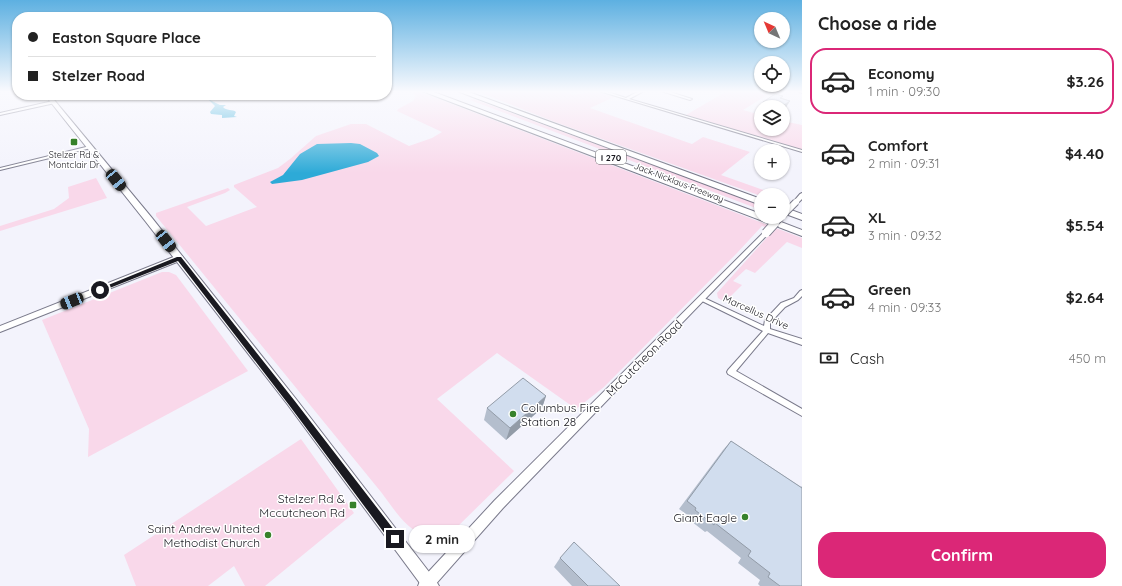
<!DOCTYPE html>
<meta charset="utf-8">
<style>
:root{--surface:#fff;--page:#f6f6f6;--text:#222;--muted:#767676;--line:#e0e0e0;--accent:#db2777}
body{margin:0;font-family:Quicksand,sans-serif;background:var(--page);color:var(--text);height:100vh;display:flex;flex-direction:column;font-size:15px;white-space:nowrap}
*{box-sizing:border-box;margin:0}
p{font-size:13px;color:var(--muted)}
.icon{flex:none;width:22px;height:22px;fill:none;stroke:currentColor;stroke-width:2;stroke-linecap:round;stroke-linejoin:round}
.map{position:relative;flex:1;overflow:hidden}
.sheet{display:flex;flex-direction:column;background:var(--surface);width:320px}
.sheet>*{flex:none}
.hud{position:absolute;left:12px;top:12px;width:380px;height:88px;border-radius:16px;box-shadow:0 1px 3px #0004;display:grid;align-content:center;height:88px;padding:0 16px;background:var(--surface)}
.needle{width:26px;rotate:316deg}
.buttons{position:absolute;left:754px;top:12px;display:grid;gap:8px}
.buttons a{display:grid;place-items:center;width:36px;height:36px;border-radius:50%;background:var(--surface);box-shadow:0 1px 3px #0004;font-size:20px}
.end{position:absolute;width:18px;height:18px;margin:-9px;border:5px solid #191920;background:#fff;box-shadow:0 0 0 2px #fff}
.from{border-radius:50%}
.bubble{position:absolute;height:28px;border-radius:14px;background:var(--surface);box-shadow:0 1px 3px #0004;font-size:13px;font-weight:700;line-height:28px;text-align:center}
.car{position:absolute;width:12px;height:24px;margin:-12px -6px;border-radius:5px;box-shadow:0 0 3px 1px #0007;background:linear-gradient(#222 24%,#8ab4d8 0 40%,#222 0 76%,#8ab4d8 0 86%,#222 0)}
.hud b{display:flex;align-items:center;gap:14px;height:38px;font-size:15px}
.hud b+b{border-top:1px solid var(--line)}
.hud i{width:10px;height:10px;background:var(--text)}
ul{padding:0;list-style:none}
li{display:flex;align-items:center;gap:12px;height:66px;margin:0 8px 6px;padding:0 8px;border:2px solid transparent;border-radius:16px}
li div{flex:1}
li b{display:block;font-size:15px}
li em{font-style:normal;font-weight:700}
li.selected{border-color:var(--accent)}
li>.icon{width:36px;height:36px;stroke-width:1.5}
h2{padding:0 16px;font-size:18px;line-height:48px}
.pay{display:flex;align-items:center;gap:10px;height:44px;padding:0 16px;font-size:15px}
.pay p{margin-inline-start:auto}
.button{display:flex;gap:8px;margin-top:auto;padding:8px 16px}
.button a{flex:1;height:46px;border-radius:16px;background:var(--accent);color:#fff;font-size:16px;font-weight:700;line-height:46px;text-align:center}
main{display:flex;flex:1;min-height:0}
.map>svg:first-child{display:block}
.green{fill:#f9d8ea}
.water{fill:#2daad7}
.lines{fill:none;stroke-linecap:round;stroke-linejoin:round}
.street-casing{stroke:#7a7a8b;stroke-width:2}
.secondary-casing{stroke:#7a7a8b;stroke-width:2}
.primary-casing{stroke:#7a7a8b;stroke-width:2}
.highway-casing{stroke:#7a7a8b;stroke-width:2}
.street{fill:#fff;fill-rule:evenodd}
.secondary{fill:#fff;fill-rule:evenodd}
.primary{fill:#fff;fill-rule:evenodd}
.highway{fill:#fff;fill-rule:evenodd}
.secondary-bridge-far1-casing{stroke:#7a7a8b;stroke-width:8;stroke-linecap:butt}
.secondary-bridge-casing{stroke:#7a7a8b;stroke-width:10;stroke-linecap:butt}
.secondary-bridge-far1{stroke:#fff;stroke-width:6}
.secondary-bridge{stroke:#fff;stroke-width:8}
.wall{fill:#b4becd}
.shaded-wall{fill:#929ba7}
.building{fill:#d1ddee;stroke:#929ba7}
.route{fill:#191920}
.poi-dot{fill:#37822a;stroke:#fff;stroke-width:1.5}
.labels{text-anchor:middle;dominant-baseline:central;stroke-width:3;stroke-linejoin:round;paint-order:stroke}
.far-poi-label{font-size:9px;fill:#191920;stroke:#fff}
.shield{fill:#fff;stroke:#5e5e63;stroke-width:1}
.shield-label{font-size:9px;font-weight:bold;fill:#191920}
.far-street-label{font-size:9px;fill:#191920;stroke:#fff}
.street-label{font-size:10px;fill:#191920;stroke:#fff}
.near-street-label{font-size:12px;fill:#191920;stroke:#fff}
.near-poi-label{font-size:12px;fill:#191920;stroke:#fff;text-anchor:end}
</style>
<main>
<div class="map">
<svg width="802" height="586" viewBox="0 0 802 586">
<rect width="100%" height="100%" fill="#f3f3fc"/>
<!-- green -->
<g class="green">
<path d="M411,91h7l384,147v10l-15,-6 -32,31 -9,-4 -13,12 9,4 -17,17 -7,-4 -1,-5 54,-60 4,-2 -13,-5 -25,27 -133,134 -28,22 -79,-56 -60,46 77,72 -63,62c-36,13 -51,-16 -70,-41l-225,-276v-3l72,-25 2,2 -5,3 -38,14 19,19 51,-19 -23,-20v-2l44,-17 12,-9 26,-23 35,-12h15l43,22 23,-8 10,-6 -45,-21 1,-2 15,-8 3,-5z"/>
<path d="M476,91h87l10,4 24,-4 17,6 -24,11 102,36 11,-7 47,15 -29,23 56,20 -16,1 -206,-74z"/>
<path d="M727,91h27l13,4 -24,15 18,5v14h22v-8l19,4v25l-116,-35z"/>
<path d="M474,99l287,106v5l-291,-110z"/>
<path d="M96,178l11,20 -107,33v-5l54,-17 15,-11 -1,-11z"/>
<path d="M162,272h7l7,3 72,96 -160,86 1,-28 -47,-109z"/>
<path d="M301,439l53,74 -89,73h-20l-11,-20 -26,20h-72l-12,-31z"/>
</g>
<!-- water -->
<g class="water">
<path d="M208,99l12,6h6l-3,2c3,4 10,2 13,5l-2,4 3,1 -15,1v-3l-11,-1 -1,-2 5,-6z"/>
<path d="M351,143l9,1 17,9 2,3 -11,6 -66,18 -30,4 -2,-2 13,-7 17,-21 17,-10z"/>
</g>
<g class="lines">
<defs>
<g id="street">
<path d="M599,91h6l21,7 13,-7h5l-15,8 173,51v2z"/>
<path d="M661,91h6l25,8 -2,1z"/>
<path d="M802,91v2l-5,-2z"/>
<path d="M90,146h1v2l-91,22v-2z"/>
<path d="M802,290v6l-4,4 -13,7 -15,16v6l32,10v6l-34,-12 -32,38 66,38v7l-74,-42 -1,-2 1,-2 35,-39 -63,-31 -1,-1 3,-2 2,1 60,28 1,-6 16,-17 13,-5 6,-7z"/>
</g>
<g id="secondary">
<path d="M53,101h2v2l-55,12v-2z"/>
<path d="M802,193v6l-4,4h-4v-2l6,-7z"/>
<path d="M766,231l2,1 1,1 -1,1 -265,274 -69,78h-16l2,-5 75,-81 269,-268z"/>
<path d="M176,256h6l1,2 -1,2 -182,72v-6z"/>
</g>
<path id="primary" d="M45,95h5l102,123 144,181 140,182 3,5h-17l-134,-181 -142,-183z"/>
<g id="highway">
<path d="M422,91h9l330,123v3h7l34,13v6z"/>
<path d="M457,91h9l295,108v6z"/>
<path d="M783,207l19,7v6l-19,-7z"/>
</g>
</defs>
<!-- street casing -->
<use href="#street" class="street-casing"/>
<!-- secondary casing -->
<use href="#secondary" class="secondary-casing"/>
<!-- primary casing -->
<use href="#primary" class="primary-casing"/>
<!-- highway casing -->
<use href="#highway" class="highway-casing"/>
<!-- street -->
<use href="#street" class="street"/>
<!-- secondary -->
<use href="#secondary" class="secondary"/>
<!-- primary -->
<use href="#primary" class="primary"/>
<!-- highway -->
<use href="#highway" class="highway"/>
<defs>
<g id="secondary-bridge-far1">
<path d="M783,215l13,-13"/>
<path d="M774,224l7,-7"/>
</g>
<path id="secondary-bridge" d="M766,233l9,-10"/>
</defs>
<!-- secondary-bridge-far1 casing -->
<use href="#secondary-bridge-far1" class="secondary-bridge-far1-casing"/>
<!-- secondary-bridge casing -->
<use href="#secondary-bridge" class="secondary-bridge-casing"/>
<!-- secondary-bridge-far1 -->
<use href="#secondary-bridge-far1" class="secondary-bridge-far1"/>
<!-- secondary-bridge -->
<use href="#secondary-bridge" class="secondary-bridge"/>
</g>
<!-- wall -->
<g class="wall">
<path d="M783,96l-1,2 8,3 -4,6 -3,3v-3h-22v2h-2l4,-7z"/>
<path d="M546,396l-4,12 -36,32 -22,-20 3,-12z"/>
<path d="M731,441l70,46 1,-1v100h-42l-2,-2 2,-4 -22,-17 3,-5 -34,-27 -2,1 -18,-14 2,-2 -10,-7 44,-59z"/>
<path d="M560,558l60,28h-48l-18,-19z"/>
</g>
<!-- shaded-wall -->
<g class="shaded-wall">
<path d="M790,101l-4,6 -3,3v-3h-2z"/>
<path d="M546,396l-4,12 -36,32 4,-12z"/>
</g>
<!-- building -->
<g class="building">
<path d="M775,94l8,2 -3,2 10,3 -9,6 -18,-5z"/>
<path d="M523,378l23,18 -36,32 -23,-20z"/>
<path d="M731,441l71,47v98h-22l-12,-9 2,-4 -22,-17 3,-5 -36,-28 -1,2 -19,-15 1,-2 -9,-7z"/>
<path d="M574,542l46,44h-32l-28,-28z"/>
</g>
<!-- sky -->
<linearGradient id="sky" x2="0" y2="1"><stop stop-color="#5db0e1"/><stop offset="0.53" stop-color="#fafafe"/><stop offset="1" stop-color="#fafafe" stop-opacity="0"/></linearGradient>
<rect width="802" height="173" fill="url(#sky)"/>
<!-- route -->
<path class="route" d="M177,257h4l113,143 104,135 2,4 -2,3 -3,2 -4,-2 -102,-137 -111,-144 -76,30 -2,1 -4,-2z"/>
<!-- markers -->
<g class="poi-dot">
<rect x="70" y="138" width="8" height="8" rx="2"/>
<circle cx="513" cy="414" r="4"/>
<rect x="349" y="501" width="8" height="8" rx="2"/>
<circle cx="745" cy="517" r="4"/>
<circle cx="268" cy="535" r="4"/>
</g>
<g class="labels">
<!-- far-poi labels -->
<g class="far-poi-label">
<text x="74" y="154">Stelzer Rd &amp;<tspan x="74" dy="10">Montclair Dr</tspan></text>
</g>
<!-- shield labels -->
<rect class="shield" x="596" y="150" width="30" height="14" rx="3"/>
<g class="shield-label">
<text x="611" y="157">I 270</text>
</g>
<!-- far-street labels -->
<g class="far-street-label">
<text transform="translate(679 182) rotate(21)">Jack Nicklaus Freeway</text>
</g>
<!-- street labels -->
<g class="street-label">
<text transform="translate(756 312) rotate(24)">Marcellus Drive</text>
</g>
<!-- near-street labels -->
<g class="near-street-label">
<text transform="translate(644 358) rotate(-45)">McCutcheon Road</text>
</g>
<!-- near-poi labels -->
<g class="near-poi-label">
<text x="521" y="407" text-anchor="start">Columbus Fire<tspan x="521" dy="14">Station 28</tspan></text>
<text x="345" y="498">Stelzer Rd &amp;<tspan x="345" dy="14">Mccutcheon Rd</tspan></text>
<text x="737" y="517">Giant Eagle</text>
<text x="260" y="528">Saint Andrew United<tspan x="260" dy="14">Methodist Church</tspan></text>
</g>
</g>
</svg>
<div class="buttons">
<a><svg class="needle" viewBox="-14 -14 28 28"><path d="M0-13l5 13h-10z" fill="#e53935"/><path d="M0 13l5-13h-10z" fill="#767676"/></svg></a>
<a><svg class="icon" aria-label="locate" viewBox="0 0 24 24"><circle cx="12" cy="12" r="6"/><path d="M12 2v4M12 18v4M2 12h4M18 12h4"/></svg></a>
<a><svg class="icon" aria-label="layers" viewBox="0 0 24 24"><path d="M12 4l9 5-9 5-9-5zM3 14l9 5 9-5"/></svg></a>
<a>+</a>
<a>−</a>
</div>
<i class="end from" style="left:100px;top:290px"></i>
<i class="end" style="left:395px;top:539px"></i>
<div class="bubble" style="left:409px;top:525px;width:66px">2 min</div>
<i class="car" style="left:116px;top:180px;rotate:141deg"></i>
<i class="car" style="left:166px;top:241px;rotate:142deg"></i>
<i class="car" style="left:72px;top:301px;rotate:248deg"></i>
<div class="hud">
<b><i class="from"></i>Easton Square Place</b>
<b><i></i>Stelzer Road</b>
</div>
</div>
<section class="sheet">
<h2>Choose a ride</h2>
<ul>
<li class="selected"><svg class="icon" aria-label="car" viewBox="0 0 24 24"><path d="M5 17H2v-5l4-1 3-4h7l3 4 3 1v5h-3M9 17h6M6 11h13"/><circle cx="7" cy="17" r="2"/><circle cx="17" cy="17" r="2"/></svg><div><b>Economy</b><p>1 min · 09:30</p></div><em>$3.26</em></li>
<li><svg class="icon" aria-label="car" viewBox="0 0 24 24"><path d="M5 17H2v-5l4-1 3-4h7l3 4 3 1v5h-3M9 17h6M6 11h13"/><circle cx="7" cy="17" r="2"/><circle cx="17" cy="17" r="2"/></svg><div><b>Comfort</b><p>2 min · 09:31</p></div><em>$4.40</em></li>
<li><svg class="icon" aria-label="car" viewBox="0 0 24 24"><path d="M5 17H2v-5l4-1 3-4h7l3 4 3 1v5h-3M9 17h6M6 11h13"/><circle cx="7" cy="17" r="2"/><circle cx="17" cy="17" r="2"/></svg><div><b>XL</b><p>3 min · 09:32</p></div><em>$5.54</em></li>
<li><svg class="icon" aria-label="car" viewBox="0 0 24 24"><path d="M5 17H2v-5l4-1 3-4h7l3 4 3 1v5h-3M9 17h6M6 11h13"/><circle cx="7" cy="17" r="2"/><circle cx="17" cy="17" r="2"/></svg><div><b>Green</b><p>4 min · 09:33</p></div><em>$2.64</em></li>
</ul>
<div class="pay"><svg class="icon" aria-label="cash" viewBox="0 0 24 24"><path d="M3 7h18v10H3z"/><circle cx="12" cy="12" r="2"/></svg>Cash<p>450 m</p></div>
<div class="button"><a>Confirm</a></div>
</section>
</main>
